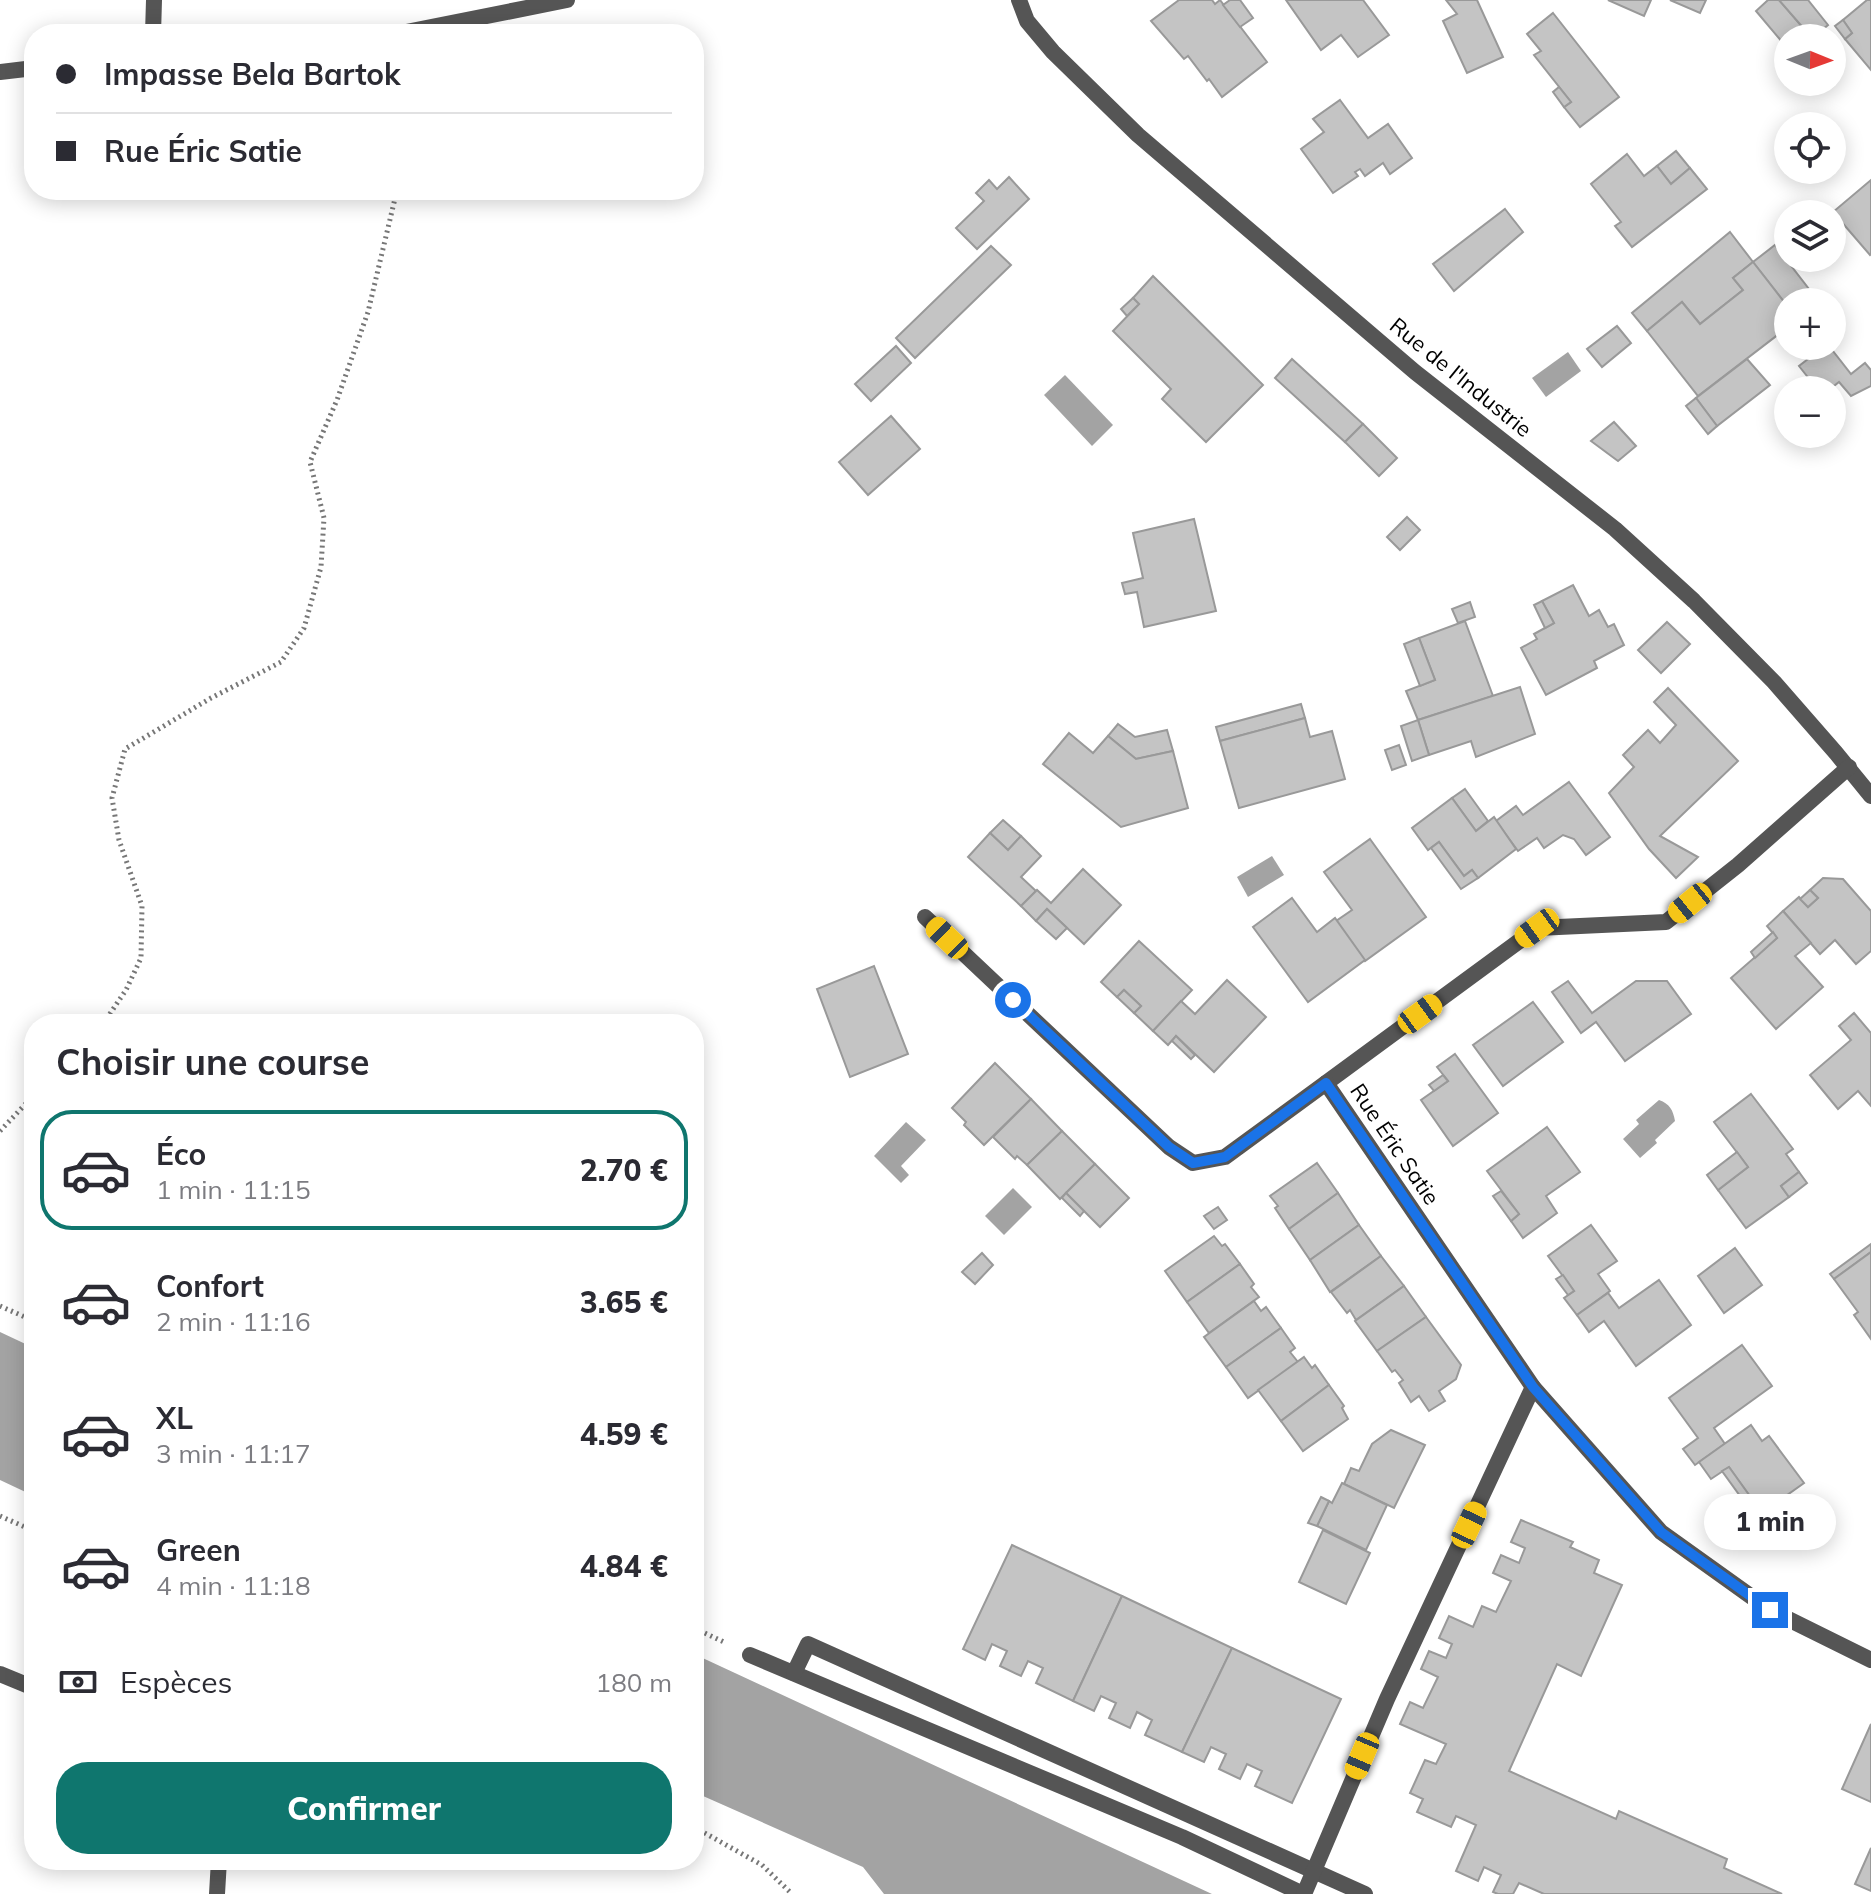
<!DOCTYPE html>
<html lang="fr">
<meta charset="utf-8">
<style>
:root{--surface:#fff;--page:#f7f7f7;--text:#2b2b33;--muted:#7c7c81;--line:#e1e1e2;--accent:#0f766e}
body{margin:0;font-family:Mulish,sans-serif;background:var(--page);color:var(--text);height:100vh;display:flex;flex-direction:column;font-size:30px;white-space:nowrap}
*{box-sizing:border-box;margin:0}
p{font-size:26px;color:var(--muted)}
.icon{flex:none;width:44px;height:44px;fill:none;stroke:currentColor;stroke-width:2;stroke-linecap:round;stroke-linejoin:round}
.map{position:relative;flex:1;overflow:hidden}
.side{position:absolute;left:24px;top:1014px;width:680px;height:856px;display:flex;flex-direction:column;background:var(--surface);border-radius:32px;box-shadow:0 4px 20px #0003}
.side>*{flex:none}
.guide{position:absolute;left:24px;top:24px;width:680px;height:176px;border-radius:32px;box-shadow:0 4px 20px #0003;display:grid;align-content:center;height:176px;padding:0 32px;background:var(--surface)}
.needle{width:52px;rotate:91deg}
.fabs{position:absolute;left:1774px;top:24px;display:grid;gap:16px}
.fabs a{display:grid;place-items:center;width:72px;height:72px;border-radius:50%;background:var(--surface);box-shadow:0 4px 20px #0003;font-size:40px}
.end{position:absolute;width:36px;height:36px;margin:-18px;border:10px solid #1a73e8;background:#fff;box-shadow:0 0 0 4px #fff}
.from{border-radius:50%}
.bubble{position:absolute;height:56px;border-radius:28px;background:var(--surface);box-shadow:0 4px 20px #0003;font-size:26px;font-weight:800;line-height:56px;text-align:center}
.car{position:absolute;width:24px;height:48px;margin:-24px -12px;border-radius:10px;box-shadow:0 0 6px 2px #0007;background:linear-gradient(#f5c518 24%,#345 0 40%,#f5c518 0 76%,#345 0 86%,#f5c518 0)}
.guide b{display:flex;align-items:center;gap:28px;height:76px;font-size:30px}
.guide b+b{border-top:2px solid var(--line)}
.guide i{width:20px;height:20px;background:var(--text)}
ul{padding:0;list-style:none}
li{display:flex;align-items:center;gap:24px;height:120px;margin:0 16px 12px;padding:0 16px;border:4px solid transparent;border-radius:32px}
li div{flex:1}
li b{display:block;font-size:30px}
li em{font-style:normal;font-weight:800}
li.on{border-color:var(--accent)}
li>.icon{width:72px;height:72px;stroke-width:1.5}
h2{padding:0 32px;font-size:36px;line-height:96px}
.pay{display:flex;align-items:center;gap:20px;height:88px;padding:0 32px;font-size:30px}
.pay p{margin-inline-start:auto}
.button{display:flex;gap:16px;margin-top:auto;padding:16px 32px}
.button a{flex:1;height:92px;border-radius:32px;background:var(--accent);color:#fff;font-size:32px;font-weight:800;line-height:92px;text-align:center}
.map>svg:first-child{display:block}
.water{fill:#a3a3a3}
.building{fill:#c4c4c4;stroke:#999;stroke-width:2}
.lines{fill:none;stroke-linecap:round;stroke-linejoin:round}
.path{stroke:#777;stroke-width:5;stroke-dasharray:2 4;stroke-linecap:butt}
.service{stroke:#555;stroke-width:16}
.minor{stroke:#555;stroke-width:16}
.route{stroke:#1a73e8;stroke-width:10}
.labels{text-anchor:middle;dominant-baseline:central;stroke-width:7;stroke-linejoin:round;paint-order:stroke}
.street-label{font-size:22px;fill:#000;stroke:#fff}
</style>
<div class="map">
<svg width="1871" height="1894" viewBox="0 0 1871 1894">
<rect width="100%" height="100%" fill="#fff"/>
<!-- water -->
<g class="water">
<path d="M1568,352l13,19 -35,26 -14,-19z"/>
<path d="M1065,375l48,50 -21,21 -48,-51z"/>
<path d="M1272,856l12,19 -36,22 -11,-20z"/>
<path d="M1659,1100c11,4 14,10 16,21l-20,19 2,3 -17,15 -17,-19 16,-15 -3,-4z"/>
<path d="M906,1122l20,18 -25,26 8,9 -8,8 -27,-27z"/>
<path d="M1013,1188l19,19 -28,28 -19,-19z"/>
<path d="M0,1332l34,16v148l-34,-16z"/>
<path d="M694,1654l518,240h-328l-21,-27 -169,-75z"/>
</g>
<!-- building -->
<g class="building">
<path d="M1179,0h33l3,4 5,-4 47,62 -45,35 -13,-18 -2,2 -19,-25 -4,3 -33,-38z"/>
<path d="M1230,0h10l13,18 -13,9 -17,-22z"/>
<path d="M1286,0h77l26,35 -31,22 -17,-22 -20,15z"/>
<path d="M1446,0h31l26,57 -36,16 -24,-52 14,-7z"/>
<path d="M1608,0h43l-7,16z"/>
<path d="M1670,0h36l-6,13z"/>
<path d="M1768,0h11l33,38h-24v11l-32,-38z"/>
<path d="M1779,0h29l20,25 -16,13z"/>
<path d="M1867,0h4v70l-26,-31 7,-6 -9,-13z"/>
<path d="M1553,13l66,84 -39,30 -16,-20 7,-5 -37,-47 7,-4 -14,-17z"/>
<path d="M1843,20l9,13 -7,6 -10,-13z"/>
<path d="M1559,87l12,15 -7,5 -11,-15z"/>
<path d="M1340,100l28,38 20,-14 24,34 -22,16 -7,-11 -18,13 -5,-7 -5,3 3,4 -25,17 -32,-44 23,-17 -11,-13z"/>
<path d="M1676,151l14,17 -19,16 -14,-18z"/>
<path d="M1627,154l17,22 13,-10 14,18 19,-16 17,21 -75,58 -17,-21 6,-4 -30,-38z"/>
<path d="M1009,177l20,22 -52,50 -21,-21 28,-27 -8,-8 13,-13 8,9z"/>
<path d="M1871,180v74l-1,1 -37,-43z"/>
<path d="M1505,209l18,23 -69,59 -21,-27z"/>
<path d="M1730,232l23,30 -20,16 10,12 -43,34 -18,-22 -35,29 -15,-18z"/>
<path d="M1775,245l44,57h-31v5l-35,-45z"/>
<path d="M991,246l20,19 -96,93 -19,-20z"/>
<path d="M1753,262l35,45v20l-90,69 -51,-65 35,-29 18,22 43,-34 -10,-12z"/>
<path d="M1153,276l110,109 -57,57 -44,-43 9,-10 -58,-58 26,-27 -6,-6z"/>
<path d="M1133,298l6,6 -12,12 -6,-7z"/>
<path d="M1617,326l14,17 -29,24 -15,-18z"/>
<path d="M896,346l15,17 -40,38 -16,-17z"/>
<path d="M1825,346h4l22,28 14,-11 6,7v16l-20,10 -12,-14 -10,8h-11l-19,-24z"/>
<path d="M1292,359l71,65 -18,18 -70,-64z"/>
<path d="M1747,359l23,26 -53,41 -21,-28z"/>
<path d="M1696,398l21,28 -9,8 -22,-28z"/>
<path d="M891,416l29,33 -52,46 -29,-33z"/>
<path d="M1614,422l22,24 -18,15 -27,-20z"/>
<path d="M1363,424l34,34 -18,18 -34,-34z"/>
<path d="M1407,517l13,13 -20,20 -13,-13z"/>
<path d="M1194,519l22,92 -72,16 -7,-35 -12,2 -3,-11 21,-5 -10,-45z"/>
<path d="M1573,585l16,31 10,-6 9,17 6,-3 10,21 -30,16 3,7 -51,27 -25,-47 16,-9 -3,-5 20,-11 -12,-22z"/>
<path d="M1542,601l12,22 -9,5 -11,-23z"/>
<path d="M1470,602l5,15 -17,6 -6,-14z"/>
<path d="M1465,621l28,75 -75,24 -12,-29 29,-11 -16,-42z"/>
<path d="M1667,622l23,22 -29,29 -23,-23z"/>
<path d="M1419,638l16,42 -15,6 -16,-42z"/>
<path d="M1520,687l15,47 -59,23 -5,-16 -42,14 -11,-35z"/>
<path d="M1668,688l70,73 -78,75 38,21 -22,21 -27,-29 -40,-56 25,-26 -11,-12 25,-25 12,13 16,-18 -22,-23z"/>
<path d="M1301,704l4,14 -85,23 -4,-14z"/>
<path d="M1305,718l5,19 22,-6 13,48 -106,29 -19,-67z"/>
<path d="M1418,720l11,35 -17,6 -11,-35z"/>
<path d="M1118,724l17,13 32,-7 6,21 -37,8 -28,-23z"/>
<path d="M1069,733l24,20 15,-17 28,23 37,-8 15,57 -67,19 -78,-63z"/>
<path d="M1399,745l7,20 -14,5 -7,-20z"/>
<path d="M1569,782l41,55 -24,18 -12,-16 -11,-4 -19,13 -7,-10 -19,13 -22,-30 20,-15 7,9z"/>
<path d="M1465,789l23,32 -12,10 -24,-33z"/>
<path d="M1452,798l24,33 18,-14 22,32 -38,29 -6,-8 -8,6 -25,-34 -11,8 -16,-22z"/>
<path d="M1003,820l18,16 -13,14 -18,-17z"/>
<path d="M990,833l18,17 13,-14 20,20 -20,21 15,14 -15,15 -53,-49z"/>
<path d="M1370,839l56,78 -61,44 -29,-40 16,-11 -28,-38z"/>
<path d="M1439,842l25,34 8,-6 6,8 -17,11 -30,-41z"/>
<path d="M1083,869l38,36 -37,39 -37,-35 -11,12 -15,-15 16,-16 14,13z"/>
<path d="M1823,878l20,1 28,32v40l-15,13 -21,-24 -15,14 -37,-43 16,-14 9,10 10,-9 -8,-8z"/>
<path d="M1810,890l8,8 -10,9 -8,-8z"/>
<path d="M1292,898l25,34 18,-14 30,42 -57,42 -55,-75z"/>
<path d="M1047,909l20,19 -11,11 -20,-18z"/>
<path d="M1783,911l28,32 -16,13 28,31 -47,42 -45,-51 46,-40 -10,-12z"/>
<path d="M1773,932l4,6 -22,20 -4,-6z"/>
<path d="M1139,941l53,49 -39,41 -19,-18 7,-7 -17,-16 -7,7 -16,-15z"/>
<path d="M874,966l34,88 -58,23 -33,-88z"/>
<path d="M1227,980l39,37 -52,55 -38,-36 -8,9 -15,-14 28,-30 14,13z"/>
<path d="M1568,981l24,32 44,-32h31l24,33 -66,47 -29,-39 -15,11 -29,-41z"/>
<path d="M1124,990l17,16 -7,7 -17,-16z"/>
<path d="M1533,1002l30,40 -60,44 -30,-41z"/>
<path d="M1854,1013l17,20v73l-13,-15 -20,18 -28,-34 41,-35 -12,-14z"/>
<path d="M1176,1036l19,19 -4,4 -19,-18z"/>
<path d="M1455,1054l43,59 -45,33 -32,-46 27,-19 -11,-14z"/>
<path d="M995,1063l36,36 -47,46 -20,-20 2,-3 -14,-14z"/>
<path d="M1443,1075l5,6 -14,10 -5,-6z"/>
<path d="M1751,1094l42,55 -7,5 13,18 -18,14 8,11 -43,31 -28,-38 30,-23 -34,-45z"/>
<path d="M1031,1099l31,32 -35,34 -10,-9 -2,3 -22,-22z"/>
<path d="M1547,1127l33,45 -34,24 11,17 -34,25 -12,-17 8,-7 -32,-43z"/>
<path d="M1062,1131l33,33 -35,35 -33,-34z"/>
<path d="M1737,1152l11,15 -30,23 -11,-15z"/>
<path d="M1317,1163l21,30 -49,36 -14,-21 3,-2 -8,-10z"/>
<path d="M1095,1164l34,34 -29,29 -34,-34z"/>
<path d="M1799,1172l8,11 -18,14 -8,-11z"/>
<path d="M1501,1191l18,23 -8,7 -18,-25z"/>
<path d="M1066,1193l18,18 -4,5 -18,-18z"/>
<path d="M1338,1193l21,32 -49,35 -21,-31z"/>
<path d="M1218,1207l9,13 -13,9 -10,-13z"/>
<path d="M1359,1225l22,31 -51,36 -20,-32z"/>
<path d="M1591,1225l26,36 -19,13 12,17 -33,24 -13,-17 10,-7 -26,-35z"/>
<path d="M1214,1236l8,10 3,-2 15,20 -53,38 -22,-31z"/>
<path d="M1871,1244v8l-37,27 -4,-5z"/>
<path d="M1735,1248l27,37 -38,28 -26,-37z"/>
<path d="M1871,1252v87l-17,-24 4,-3 -24,-33z"/>
<path d="M982,1253l11,12 -18,19 -13,-12z"/>
<path d="M1381,1256l23,30 -48,34 -6,-10 -3,3 -16,-21z"/>
<path d="M1240,1264l14,20 -3,3 8,10 -50,36 -22,-31z"/>
<path d="M1563,1275l11,16 -6,4 -12,-16z"/>
<path d="M1659,1280l32,45 -55,41 -32,-45 -15,11 -12,-17 31,-22 11,15z"/>
<path d="M1404,1286l22,31 -49,34 -22,-30z"/>
<path d="M1254,1301l7,10 5,-4 15,21 -55,39 -22,-30z"/>
<path d="M1426,1317l35,48 -5,14 -17,12 6,10 -16,10 -10,-15 -8,6 -12,-19 4,-3 -8,-10 -3,2 -15,-21z"/>
<path d="M1281,1328l14,20 -5,4 8,10 -50,36 -22,-31z"/>
<path d="M1742,1345l30,41 -58,42 11,16 -30,21 -12,-16 15,-11 -29,-40z"/>
<path d="M1304,1357l8,11 3,-3 14,20 -48,36 -23,-31z"/>
<path d="M1329,1385l15,21 -2,2 6,11 -45,32 -22,-30z"/>
<path d="M1751,1425l11,16 7,-5 35,47 -42,30 -33,-46 -18,12 -12,-17z"/>
<path d="M1391,1430l34,15 -31,63 -50,-24 7,-16 8,3 13,-27z"/>
<path d="M1729,1467l33,46 -6,5 -34,-47z"/>
<path d="M1342,1483l45,22 -21,45 -49,-24 12,-25 3,2z"/>
<path d="M1321,1497l8,4 -12,25 -9,-3z"/>
<path d="M1521,1520l52,22 -3,5 29,13 -5,13 28,12 -41,91 -24,-12 -48,107 107,48 3,-8 108,48 -3,9 58,26h-238l-25,-11 -6,11h-15l-5,-2 8,-17 -17,-8 -6,14 -22,-10 20,-46 -20,-9 -5,11 -34,-15 6,-13 -13,-6 15,-33 11,4 10,-20 -46,-20 10,-22 13,6 15,-31 -17,-8 8,-18 17,7 6,-14 -13,-6 10,-22 24,11 9,-21 14,6 15,-31 -18,-8 8,-18 18,8 6,-15 -14,-6z"/>
<path d="M1323,1530l47,23 -24,51 -47,-22z"/>
<path d="M1012,1545l110,51 -49,105 -37,-18 7,-15 -15,-7 -7,15 -21,-10 7,-15 -15,-7 -7,16 -22,-11z"/>
<path d="M1122,1596l110,52 -50,104 -37,-17 7,-15 -15,-8 -7,16 -21,-10 7,-15 -15,-7 -7,15 -21,-10z"/>
<path d="M1232,1648l109,51 -49,104 -37,-17 7,-15 -15,-7 -7,15 -21,-10 7,-15 -15,-7 -7,15 -22,-10z"/>
<path d="M1871,1724v78l-29,-13z"/>
<path d="M1871,1848v43l-16,-7z"/>
</g>
<g class="lines">
<!-- path -->
<g class="path">
<path d="M103,1024l23,-34 15,-32 1,-52 -23,-66 -7,-42 13,-49 86,-51 70,-36 23,-34 17,-61 3,-49 -14,-56 27,-62 31,-88 29,-122"/>
<path d="M0,1131l34,-36"/>
<path d="M0,1306l34,15"/>
<path d="M0,1516l34,15"/>
<path d="M694,1628l32,15"/>
<path d="M694,1827l68,38 30,29"/>
</g>
<!-- service -->
<g class="service">
<path d="M0,72l34,-4"/>
<path d="M750,1655l432,182 121,57"/>
<path d="M794,1673l14,-29 557,250"/>
<path d="M0,1674l34,14"/>
<path d="M217,1894l2,-34"/>
</g>
<!-- minor -->
<g class="minor">
<path d="M1019,0l8,21 26,31 85,83 277,237 200,157 79,72 80,81 62,71 35,43"/>
<path d="M153,34l1,-34"/>
<path d="M194,34h17"/>
<path d="M396,34l171,-34"/>
<path d="M1849,767l-111,98 -72,57 -129,6 -211,155 207,304 128,145 109,78 101,50"/>
<path d="M925,917l244,230 24,16 32,-6 101,-74"/>
<path d="M1304,1894l83,-195 146,-312"/>
</g>
</g>
<g class="lines">
<!-- route -->
<path class="route" d="M1013,1000l156,147 24,16 32,-6 101,-74 207,304 128,145 109,78"/>
</g>
<g class="labels">
<!-- street labels -->
<g class="street-label">
<text transform="translate(1461 377) rotate(39)">Rue de l'Industrie</text>
<text transform="translate(1395 1144) rotate(56)">Rue Éric Satie</text>
</g>
</g>
</svg>
<div class="fabs">
<a><svg class="needle" viewBox="-14 -14 28 28"><path d="M0-13l5 13h-10z" fill="#e53935"/><path d="M0 13l5-13h-10z" fill="#7c7c81"/></svg></a>
<a><svg class="icon" aria-label="locate" viewBox="0 0 24 24"><circle cx="12" cy="12" r="6"/><path d="M12 2v4M12 18v4M2 12h4M18 12h4"/></svg></a>
<a><svg class="icon" aria-label="layers" viewBox="0 0 24 24"><path d="M12 4l9 5-9 5-9-5zM3 14l9 5 9-5"/></svg></a>
<a>+</a>
<a>−</a>
</div>
<i class="end from" style="left:1013px;top:1000px"></i>
<i class="end" style="left:1770px;top:1610px"></i>
<div class="bubble" style="left:1704px;top:1494px;width:132px">1 min</div>
<i class="car" style="left:1690px;top:903px;rotate:231deg"></i>
<i class="car" style="left:1537px;top:928px;rotate:234deg"></i>
<i class="car" style="left:947px;top:938px;rotate:314deg"></i>
<i class="car" style="left:1420px;top:1014px;rotate:54deg"></i>
<i class="car" style="left:1469px;top:1525px;rotate:25deg"></i>
<i class="car" style="left:1362px;top:1756px;rotate:203deg"></i>
<div class="guide">
<b><i class="from"></i>Impasse Bela Bartok</b>
<b><i></i>Rue Éric Satie</b>
</div>
<section class="side">
<h2>Choisir une course</h2>
<ul>
<li class="on"><svg class="icon" aria-label="car" viewBox="0 0 24 24"><path d="M5 17H2v-5l4-1 3-4h7l3 4 3 1v5h-3M9 17h6M6 11h13"/><circle cx="7" cy="17" r="2"/><circle cx="17" cy="17" r="2"/></svg><div><b>Éco</b><p>1 min · 11:15</p></div><em>2.70 €</em></li>
<li><svg class="icon" aria-label="car" viewBox="0 0 24 24"><path d="M5 17H2v-5l4-1 3-4h7l3 4 3 1v5h-3M9 17h6M6 11h13"/><circle cx="7" cy="17" r="2"/><circle cx="17" cy="17" r="2"/></svg><div><b>Confort</b><p>2 min · 11:16</p></div><em>3.65 €</em></li>
<li><svg class="icon" aria-label="car" viewBox="0 0 24 24"><path d="M5 17H2v-5l4-1 3-4h7l3 4 3 1v5h-3M9 17h6M6 11h13"/><circle cx="7" cy="17" r="2"/><circle cx="17" cy="17" r="2"/></svg><div><b>XL</b><p>3 min · 11:17</p></div><em>4.59 €</em></li>
<li><svg class="icon" aria-label="car" viewBox="0 0 24 24"><path d="M5 17H2v-5l4-1 3-4h7l3 4 3 1v5h-3M9 17h6M6 11h13"/><circle cx="7" cy="17" r="2"/><circle cx="17" cy="17" r="2"/></svg><div><b>Green</b><p>4 min · 11:18</p></div><em>4.84 €</em></li>
</ul>
<div class="pay"><svg class="icon" aria-label="cash" viewBox="0 0 24 24"><path d="M3 7h18v10H3z"/><circle cx="12" cy="12" r="2"/></svg>Espèces<p>180 m</p></div>
<div class="button"><a>Confirmer</a></div>
</section>
</div>
